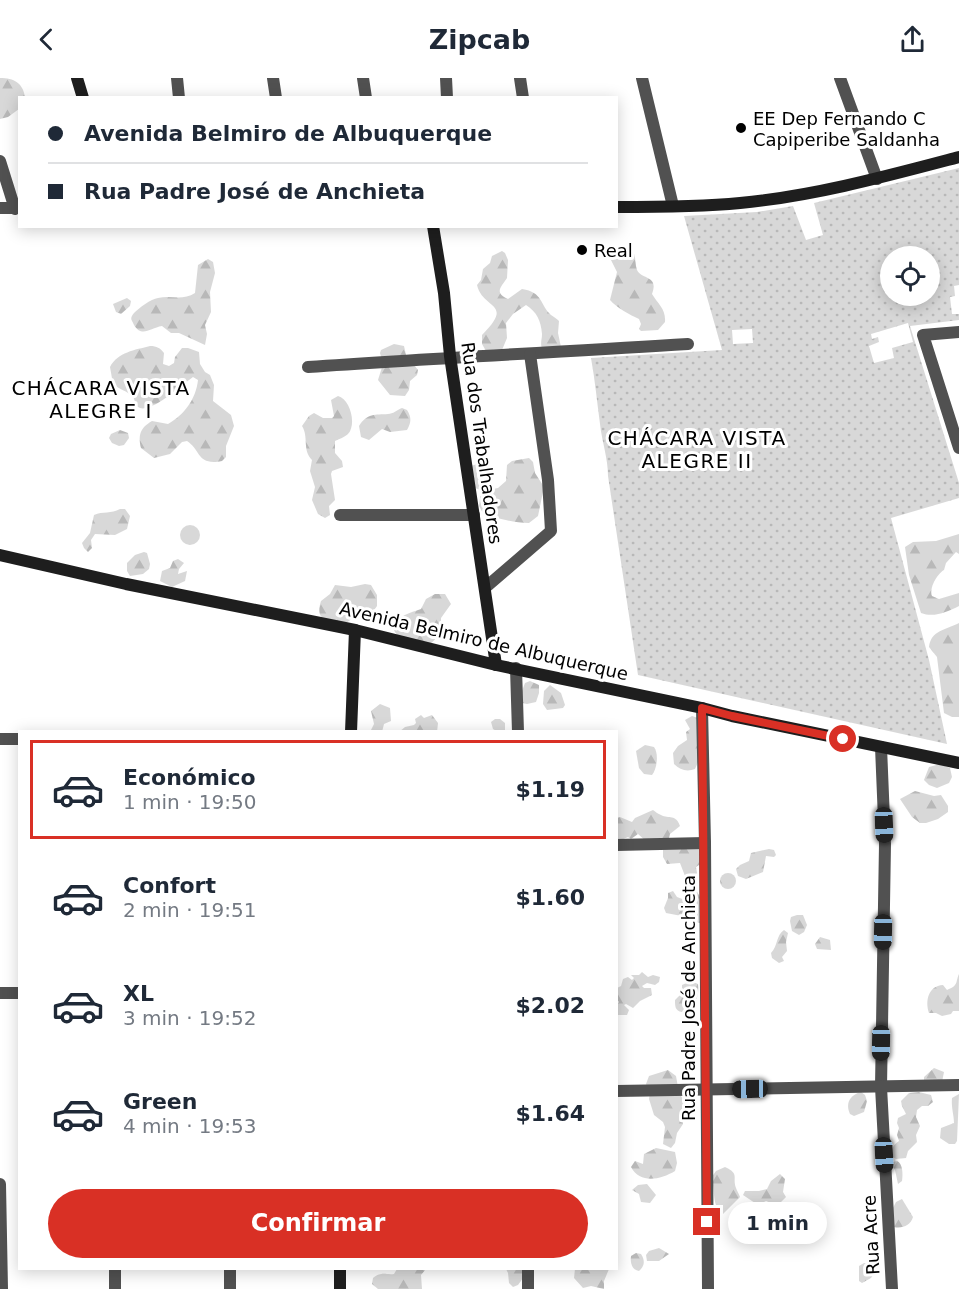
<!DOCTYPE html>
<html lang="es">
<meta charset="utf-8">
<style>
:root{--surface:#fff;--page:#f2f2f3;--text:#1f2937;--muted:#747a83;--line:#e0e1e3;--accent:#d93025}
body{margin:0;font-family:"DejaVu Sans",sans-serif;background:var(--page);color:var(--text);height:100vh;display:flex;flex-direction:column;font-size:22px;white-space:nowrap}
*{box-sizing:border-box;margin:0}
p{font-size:20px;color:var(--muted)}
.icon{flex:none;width:33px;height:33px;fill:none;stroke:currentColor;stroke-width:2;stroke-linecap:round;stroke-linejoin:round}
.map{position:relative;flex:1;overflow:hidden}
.details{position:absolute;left:18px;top:652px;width:600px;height:540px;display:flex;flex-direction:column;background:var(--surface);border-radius:0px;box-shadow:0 3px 15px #0003}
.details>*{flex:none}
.top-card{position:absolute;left:18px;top:18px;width:600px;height:132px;border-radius:0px;box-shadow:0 3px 15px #0003;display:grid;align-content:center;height:132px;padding:0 30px;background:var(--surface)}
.tools{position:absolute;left:880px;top:168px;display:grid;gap:12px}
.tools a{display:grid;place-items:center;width:60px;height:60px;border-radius:50%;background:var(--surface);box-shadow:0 3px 15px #0003;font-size:30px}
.end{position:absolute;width:27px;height:27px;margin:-14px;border:8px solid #d93025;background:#fff;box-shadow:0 0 0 3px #fff}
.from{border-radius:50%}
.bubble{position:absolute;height:42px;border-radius:21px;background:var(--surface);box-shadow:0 3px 15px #0003;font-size:20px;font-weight:700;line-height:42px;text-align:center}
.car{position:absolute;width:18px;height:36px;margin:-18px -9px;border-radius:8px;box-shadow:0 0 4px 2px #0007;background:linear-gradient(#222 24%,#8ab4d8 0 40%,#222 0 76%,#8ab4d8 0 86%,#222 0)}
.top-card b{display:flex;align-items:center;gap:21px;height:57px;font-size:22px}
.top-card b+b{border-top:2px solid var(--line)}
.top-card i{width:15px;height:15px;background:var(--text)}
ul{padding:10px 0 0;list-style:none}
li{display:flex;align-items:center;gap:18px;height:99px;margin:0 12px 9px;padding:0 18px;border:3px solid transparent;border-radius:0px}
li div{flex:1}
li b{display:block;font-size:22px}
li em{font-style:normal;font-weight:700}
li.selected{border-color:var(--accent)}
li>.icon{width:54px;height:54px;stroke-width:1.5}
.action{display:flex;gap:12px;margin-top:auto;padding:12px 30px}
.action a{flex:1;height:69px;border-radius:36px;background:var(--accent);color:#fff;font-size:24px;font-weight:700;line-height:69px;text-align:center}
header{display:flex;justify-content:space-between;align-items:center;height:78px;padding:0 30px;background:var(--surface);font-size:27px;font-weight:700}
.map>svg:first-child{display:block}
.grass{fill:url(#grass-dots);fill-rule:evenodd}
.forest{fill:url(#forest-firs)}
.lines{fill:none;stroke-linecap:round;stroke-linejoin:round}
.street{stroke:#515151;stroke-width:12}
.secondary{stroke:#1e1e1e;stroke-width:12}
.route{stroke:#d93025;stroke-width:8}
.poi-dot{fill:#000;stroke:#fff;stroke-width:2}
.labels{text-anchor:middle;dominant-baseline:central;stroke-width:6;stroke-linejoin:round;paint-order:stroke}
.poi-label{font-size:18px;fill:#000;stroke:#fff;text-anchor:start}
.street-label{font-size:18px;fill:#000;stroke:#fff}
.neighbourhood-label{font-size:20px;letter-spacing:1.5px;fill:#000;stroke:#fff}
</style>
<header><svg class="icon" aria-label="back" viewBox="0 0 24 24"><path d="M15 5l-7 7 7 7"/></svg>Zipcab<svg class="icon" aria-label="share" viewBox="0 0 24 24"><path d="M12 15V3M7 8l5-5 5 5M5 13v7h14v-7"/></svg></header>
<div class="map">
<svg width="959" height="1211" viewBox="0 0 959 1211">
<defs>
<pattern id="grass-dots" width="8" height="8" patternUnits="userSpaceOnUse" patternTransform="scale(1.5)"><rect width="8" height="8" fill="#d8d8d8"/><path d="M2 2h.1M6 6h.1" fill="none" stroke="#b8b8b8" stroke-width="1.8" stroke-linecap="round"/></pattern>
<pattern id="forest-firs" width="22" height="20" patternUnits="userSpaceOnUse" patternTransform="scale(1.5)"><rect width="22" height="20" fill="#d8d8d8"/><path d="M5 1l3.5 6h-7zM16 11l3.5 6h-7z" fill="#b8b8b8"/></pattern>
</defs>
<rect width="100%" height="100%" fill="#fff"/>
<!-- grass -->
<path class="grass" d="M959,90v117l-5,1 1,10 -5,1 2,17h7v6l-49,6 49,157v15l-68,20 38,142 18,84 -309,-69 -30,-199c0,-18 -6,-34 -8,-52 -3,-22 -5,-44 -9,-66l131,-8 -38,-134 73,-4 36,-6 13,34 17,-5 -9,-32zM891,178h39v40h-39zM908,245l5,19 -21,6 2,10 -20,5 -5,-17 10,-4 -1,-5 -6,2 -1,-5zM752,251l1,14 -20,1 -1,-14z"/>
<!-- forest -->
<g class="forest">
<path d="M0,0c14,0 23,5 25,19l-5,1 -1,11 -11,8 -8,2z"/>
<path d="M502,173l3,2 3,7 -1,18c-5,8 -14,15 1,21l14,-10c21,3 18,16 29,26 3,2 6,4 8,6l-1,12 3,14 -19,2c-2,-7 0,-9 0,-15 -1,-13 -5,-22 -16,-29l-13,9 -7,9 1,15 -5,12 -16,1 -4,-7v-9c33,-33 1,-25 -5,-50l4,-5 2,-11 7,-6 2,-7z"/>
<path d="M617,175l17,1c2,5 1,11 3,16 5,10 22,5 15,24 6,10 14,15 13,28l-7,8 -17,1 -2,-2 2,-5 -2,-5c-9,-4 -22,-11 -29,-19l7,-28 -7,-14z"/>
<path d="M208,181l5,3 2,11 -5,19 1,20 -6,13 2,9 -2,11 -26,-12h-8l-9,-7c-12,2 -20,12 -28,-1 -2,-5 -5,-6 0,-12 5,-5 17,-14 24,-15 13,-3 25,3 37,-5l3,-28z"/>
<path d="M127,220l4,3 -1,5 -9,8 -5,-2 -3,-8z"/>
<path d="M394,266l10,2 2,9 12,15 -1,5 -7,6 -1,9 -4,6 -15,-1 -12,-15 5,-16 -3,-11 1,-3z"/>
<path d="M150,268c7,0 10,2 14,7l-1,11 6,2 5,-3 1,-6 7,-9h6l11,4 1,12 5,8 5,3 4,10 -1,16 18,14 3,11 -8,20v11l-4,4c-25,5 -21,-11 -35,-20l-5,1 -12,12 -16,4 -13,-10c-3,-13 -1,-20 11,-27l16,3c16,-9 28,-25 30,-44l-5,-3c-10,7 -40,35 -53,31 -6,-2 -4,-7 -7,-11 -5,-6 -15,-8 -20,-13l-3,-17c8,-15 25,-17 40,-21z"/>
<path d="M338,318c12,3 19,28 10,38 -3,3 -9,5 -13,7v12l7,8 1,6 -11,4 -1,3 4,26 -6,6 1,9 -5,3 -7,-4 -6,-14 3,-13 -5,-16 2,-11c-10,-10 -3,-23 -10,-34l7,-10 5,-3 9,5h9l2,-2 -3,-16z"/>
<path d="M402,330l5,2c5,8 4,13 0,20l-17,2 -8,-3 -13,11 -8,-3 -2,-11c8,-13 16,-11 29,-12 5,0 9,-4 14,-6z"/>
<path d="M120,352l8,3 1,5 -5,7 -5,1 -7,-3 -3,-5 2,-4z"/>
<path d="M529,380l4,4 2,11 9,14 -6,29 -9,7c-16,0 -30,-5 -45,-8l-5,-9 2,-16 -6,-2 -4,-22 6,-2 5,2 5,8 6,15 5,-1 8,-7 1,-16 5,-4z"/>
<path d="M120,431h5l5,7 -3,13 -12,6 -20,-1 -4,6 1,8 -4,4 -4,-4 -2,-5 8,-10 4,-18c9,-4 17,-1 26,-6z"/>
<circle cx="190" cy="457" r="10"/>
<path d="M959,456v20l-3,-2 -10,11 -2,7c-7,4 -15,18 -12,26l7,3 20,-6v13c-12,6 -25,12 -38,7l-12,-38 -4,-28 8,-5 23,-1z"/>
<path d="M144,474l3,1 3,11 -1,5 -6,5 -13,2 -3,-5v-8l8,-8z"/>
<path d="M178,481l6,4 -5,6 -1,5 9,-3 -2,10 -13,6 -12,-6 2,-10 8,-3 3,-7z"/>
<path d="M365,506l6,1 6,10v11l-5,7 -16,3 -10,7c-16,-2 -32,0 -25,-22l9,-7 5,-9 16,2z"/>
<path d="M435,516h10l6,10 -10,14c0,17 -2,18 -14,29 -12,-4 -34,-7 -34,-22 8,-10 16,-12 28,-16l5,-10z"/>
<path d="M959,545v94h-7l-8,-4 -7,-56 -8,-10c2,-17 17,-17 30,-24z"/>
<path d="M530,603l9,4v8l-3,9 -9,2 -5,-1v-12l3,-8z"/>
<path d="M550,607l11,8 4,12 -2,3 -16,2 -4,-6 1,-13z"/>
<path d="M380,626l10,4 1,13 -7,3 -2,8h-12l4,-8 -3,-13z"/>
<path d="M421,637l3,3 8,-3 6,8 -1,9h-38l6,-5 9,-2 2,-2 -1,-4z"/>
<path d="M692,638l6,2 1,42 -4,9c-8,3 -15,1 -21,-5l-1,-11 5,-7 9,-6 -1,-8 4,-3 -5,-9z"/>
<path d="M495,641h5l5,4v8l-7,1 -5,-3 -2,-7z"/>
<path d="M645,667l9,2c5,7 3,22 -2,28l-8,-1 -5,-6 -3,-17z"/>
<path d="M940,686l10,4 2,9 -3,6 -12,5 -8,-3 -5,-5 5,-13z"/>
<path d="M915,713l19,5 7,-1 7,11v6l-10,7 -12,4h-6l-8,-6 -12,-18z"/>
<path d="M653,732c3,2 5,4 8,5 8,4 15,-1 19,11l-10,8 -1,4 -21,5 -10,-9 -7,5 -3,-2 -7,3 -4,-1v-21l3,-1 12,5 3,-4z"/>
<path d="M699,765l3,20 -6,4 1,6 -3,4 -5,1 -4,-2 -5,-13 -13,1 -4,-7v-8z"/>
<path d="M769,771l5,1 2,5 -2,2 -8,-1 -3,16 -17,7 -8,-3 -2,-7 4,-4 9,-4 2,-8z"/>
<circle cx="728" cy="803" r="8"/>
<path d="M695,810l5,9 1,26 -11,-1 -3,-5 -21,-4 -2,-5 4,-10v-5l5,-2 4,6 8,3 3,-1 1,-9z"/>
<path d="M797,837h6l4,10 -3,7 -5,3 -7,-4 -2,-10 1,-4z"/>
<path d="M784,852l4,3 -2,9 1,9 -5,6 2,4 -5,2 -7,-5 -1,-5c7,-7 5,-18 13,-23z"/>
<path d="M820,859l10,3 1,10 -14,-1 -2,-5z"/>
<path d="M642,894l6,5 5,-2 7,2 -1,5 -4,3 -8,-2 -5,3 2,2h7l1,7 -12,6 -7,7 -7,-4 -2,1 5,5 -2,5h-10v-11l2,-2 -2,-2v-12l4,-2 2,-7 5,-2 4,3 2,-2 -3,-3h8z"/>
<path d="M959,896v37h-6l-2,3 -9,2 -6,-3h-7c-4,-12 -1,-27 14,-28l4,5c12,-5 8,-7 12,-16z"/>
<path d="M691,903l7,3c2,15 -4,22 -16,28 -7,-1 -7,-6 -7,-12l7,-7v-8z"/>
<path d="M934,990l10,4 -2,10 -18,-1v-4z"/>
<path d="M668,992l8,6 3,17 6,9 -3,16 1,6 -6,9 -2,10 -4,5 -8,-4 2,-17 -2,-5 -9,-7 -5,-16 1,-6 -4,-9 3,-8z"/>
<path d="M861,1014l4,3 2,6 -3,11 -10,4 -4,-2c-5,-11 0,-19 11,-22z"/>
<path d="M919,1014l12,3 2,7 -5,4h-6l-5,4 -1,7 4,9 -4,9 1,7 -9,9 -2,7 -10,1 -3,-2c-3,-7 0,-12 6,-16l-2,-6 2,-7 -2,-5 1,-5 8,-4 -4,-8 -1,-5 8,-8z"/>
<path d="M959,1016l-2,47 -2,3h-6l-9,-6 1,-10 13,-5c0,-8 -3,-16 -2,-25z"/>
<path d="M656,1070l19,4 2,11 -2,8c-15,9 -35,13 -44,-4l4,-6 8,3 1,-10z"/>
<path d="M897,1083c6,2 6,14 5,20l-4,3 -3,-14 -3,-4 1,-4z"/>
<path d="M725,1089c15,7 7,10 11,21 1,3 3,6 4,9l-17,17c-12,-7 -7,-25 -12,-36l5,-7z"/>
<path d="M780,1096l5,5 -2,13 3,5 -6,6h-9l-5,-2 -8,4 -15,-10 2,-4h14l8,-2 4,-8z"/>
<path d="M647,1106l9,11 -6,8 -9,-1 -2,-8 -7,-4 6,-5z"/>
<path d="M902,1121l11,18c-2,8 -11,12 -19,10l-1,-19 3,-6z"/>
<path d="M659,1170l10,6 -10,7h-12l-1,-6 3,-4z"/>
<path d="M636,1175l5,1c4,6 4,12 -2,17 -7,-1 -9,-8 -8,-15z"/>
<path d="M864,1185l6,1 5,8 -4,6 -9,5 -3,-2v-15z"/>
<path d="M397,1191h29l-5,6 1,14h-44l-6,-5 1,-6c9,-7 12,-3 21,-4z"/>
<path d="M506,1191h18l-1,9 -5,7 -5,2 -4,-4 -1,-10z"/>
<path d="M575,1191h34l-5,12v8l-13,-3 -8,2 -9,-10z"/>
</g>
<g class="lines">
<!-- street -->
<g class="street">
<path d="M177,0l2,20"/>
<path d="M273,0l3,20"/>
<path d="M363,0l3,20"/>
<path d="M446,0l1,20"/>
<path d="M520,0l3,20"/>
<path d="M642,0l31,128"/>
<path d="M840,0l37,101"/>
<path d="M0,83l15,48"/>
<path d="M0,130h20"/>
<path d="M959,254l-36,3 36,113"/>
<path d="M308,289c127,-9 253,-15 380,-23"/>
<path d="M340,437h134"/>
<path d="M486,509l65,-56 -3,-51 -18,-126"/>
<path d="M516,590l2,64"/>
<path d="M702,630l3,135 3,446"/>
<path d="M0,661h20"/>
<path d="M881,669l4,97 -4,243 11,202"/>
<path d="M616,767l89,-2"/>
<path d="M0,915h20"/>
<path d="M616,1013l343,-6"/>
<path d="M0,1106l2,105"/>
<path d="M115,1191v20"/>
<path d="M230,1191v20"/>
<path d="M528,1191v20"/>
</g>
<!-- secondary -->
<g class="secondary">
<path d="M77,0l6,20"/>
<path d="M616,129c41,0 83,0 124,-4 74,-7 147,-27 219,-46"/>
<path d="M433,148l11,67 6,63 46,309"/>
<path d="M0,477l126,29 229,46 141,35 206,43 30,8 227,47"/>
<path d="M351,654l4,-102"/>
<path d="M340,1211v-20"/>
</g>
</g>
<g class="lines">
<!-- route -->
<path class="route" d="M707,1144l-5,-514 30,8 111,23"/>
</g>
<!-- markers -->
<g class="poi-dot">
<circle cx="741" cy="50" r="6"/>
<circle cx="582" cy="172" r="6"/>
</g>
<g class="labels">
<!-- poi labels -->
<g class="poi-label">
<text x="753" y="40">EE Dep Fernando C<tspan x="753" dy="21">Capiperibe Saldanha</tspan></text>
<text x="594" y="172">Real</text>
</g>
<!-- street labels -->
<g class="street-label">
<text transform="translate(482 365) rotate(82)">Rua dos Trabalhadores</text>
<text transform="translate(484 563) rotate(13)">Avenida Belmiro de Albuquerque</text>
<text transform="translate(688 920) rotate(-90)">Rua Padre José de Anchieta</text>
<text transform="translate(871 1157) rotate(-93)">Rua Acre</text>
</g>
<!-- neighbourhood labels -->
<g class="neighbourhood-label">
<text x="101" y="310">CHÁCARA VISTA<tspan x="101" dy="23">ALEGRE I</tspan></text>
<text x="697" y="360">CHÁCARA VISTA<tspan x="697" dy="23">ALEGRE II</tspan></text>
</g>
</g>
</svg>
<div class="tools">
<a><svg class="icon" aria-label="locate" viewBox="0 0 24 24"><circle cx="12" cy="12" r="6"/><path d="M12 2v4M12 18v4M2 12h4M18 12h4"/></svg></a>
</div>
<i class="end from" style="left:843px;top:661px"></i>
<i class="end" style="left:707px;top:1144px"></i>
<div class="bubble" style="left:728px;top:1124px;width:99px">1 min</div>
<i class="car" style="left:884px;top:747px;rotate:178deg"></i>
<i class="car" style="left:883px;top:854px;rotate:181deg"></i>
<i class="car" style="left:881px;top:965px;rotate:181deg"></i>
<i class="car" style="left:750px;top:1011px;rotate:269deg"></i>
<i class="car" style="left:884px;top:1077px;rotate:177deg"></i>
<div class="top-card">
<b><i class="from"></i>Avenida Belmiro de Albuquerque</b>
<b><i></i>Rua Padre José de Anchieta</b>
</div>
<section class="details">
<ul>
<li class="selected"><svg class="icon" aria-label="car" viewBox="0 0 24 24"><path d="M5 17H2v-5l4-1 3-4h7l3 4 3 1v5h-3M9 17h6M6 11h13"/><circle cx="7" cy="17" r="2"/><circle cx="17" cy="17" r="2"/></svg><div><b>Económico</b><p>1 min · 19:50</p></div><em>$1.19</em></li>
<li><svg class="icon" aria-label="car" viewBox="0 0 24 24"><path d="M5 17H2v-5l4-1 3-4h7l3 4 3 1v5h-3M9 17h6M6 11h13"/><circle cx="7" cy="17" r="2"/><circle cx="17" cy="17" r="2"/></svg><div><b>Confort</b><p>2 min · 19:51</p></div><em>$1.60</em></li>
<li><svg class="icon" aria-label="car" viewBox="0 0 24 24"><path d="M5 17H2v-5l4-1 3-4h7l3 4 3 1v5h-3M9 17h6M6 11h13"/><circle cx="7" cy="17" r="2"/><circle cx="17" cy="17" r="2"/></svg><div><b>XL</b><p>3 min · 19:52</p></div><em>$2.02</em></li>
<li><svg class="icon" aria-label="car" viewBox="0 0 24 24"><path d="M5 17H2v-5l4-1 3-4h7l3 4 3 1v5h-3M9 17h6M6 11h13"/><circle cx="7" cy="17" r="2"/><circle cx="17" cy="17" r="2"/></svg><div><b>Green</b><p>4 min · 19:53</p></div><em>$1.64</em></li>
</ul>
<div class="action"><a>Confirmar</a></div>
</section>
</div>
